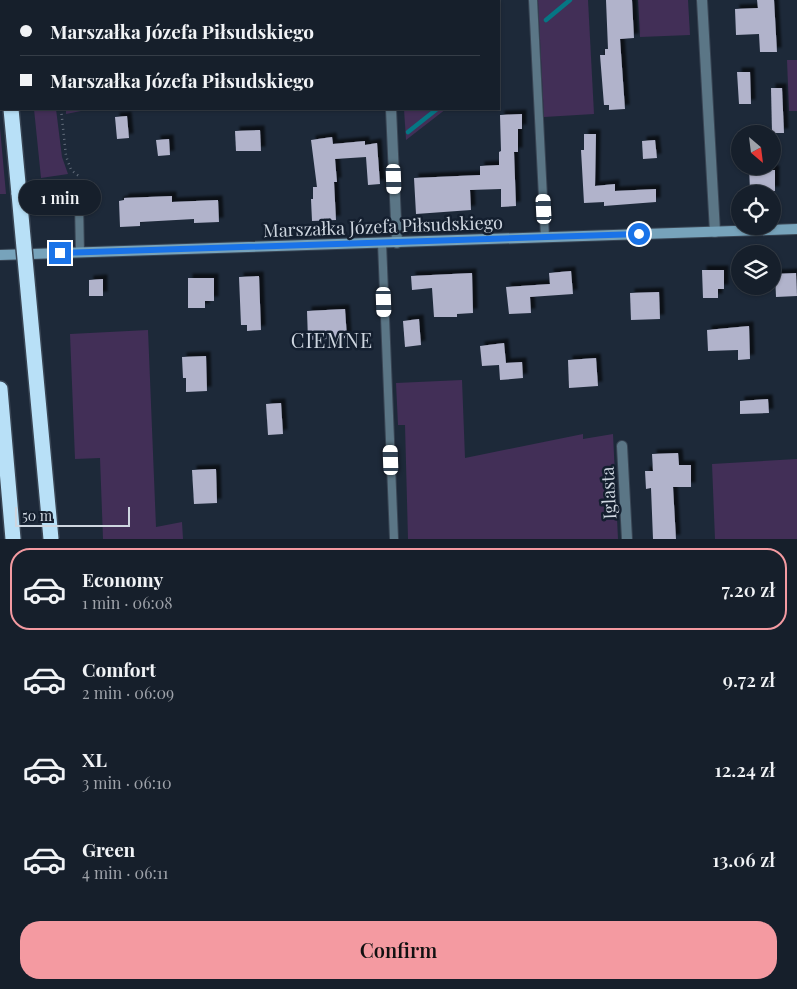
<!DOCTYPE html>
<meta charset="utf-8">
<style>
:root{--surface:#161f2b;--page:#1f2733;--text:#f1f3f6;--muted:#9ea2a9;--line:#353d47;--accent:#f49aa1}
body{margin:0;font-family:"Playfair Display",serif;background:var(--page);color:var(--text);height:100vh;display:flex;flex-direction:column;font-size:19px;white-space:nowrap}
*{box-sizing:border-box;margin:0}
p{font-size:16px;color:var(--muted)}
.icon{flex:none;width:28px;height:28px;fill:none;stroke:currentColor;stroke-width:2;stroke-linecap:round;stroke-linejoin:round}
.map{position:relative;height:539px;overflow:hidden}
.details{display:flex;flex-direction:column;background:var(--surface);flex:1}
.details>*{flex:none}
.banner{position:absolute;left:0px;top:0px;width:500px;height:110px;box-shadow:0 1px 4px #0004,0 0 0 1px var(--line);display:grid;align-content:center;height:110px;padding:0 20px;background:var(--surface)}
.needle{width:32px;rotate:152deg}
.tools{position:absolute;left:731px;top:125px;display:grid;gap:10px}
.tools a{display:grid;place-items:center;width:50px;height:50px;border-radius:50%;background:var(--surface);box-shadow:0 1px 4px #0004,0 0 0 1px var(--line);font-size:25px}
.scale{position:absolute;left:15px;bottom:12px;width:115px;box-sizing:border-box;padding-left:5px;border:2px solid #ced6e0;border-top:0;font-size:14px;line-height:18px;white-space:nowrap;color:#ced6e0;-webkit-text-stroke:4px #141f2f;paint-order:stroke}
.end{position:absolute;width:22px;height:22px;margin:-11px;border:6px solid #1a73e8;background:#fff;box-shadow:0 0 0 2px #fff}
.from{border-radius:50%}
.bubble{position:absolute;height:35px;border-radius:18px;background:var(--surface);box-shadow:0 1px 4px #0004,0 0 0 1px var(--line);font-size:16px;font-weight:600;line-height:35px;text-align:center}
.car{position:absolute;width:15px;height:30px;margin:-15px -8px;border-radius:6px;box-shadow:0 0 4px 1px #0007;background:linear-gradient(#fff 24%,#345 0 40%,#fff 0 76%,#345 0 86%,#fff 0)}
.banner b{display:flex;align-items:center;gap:18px;height:48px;font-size:19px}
.banner b+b{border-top:1px solid var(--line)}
.banner i{width:12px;height:12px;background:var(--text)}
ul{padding:9px 0 0;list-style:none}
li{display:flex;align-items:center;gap:15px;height:82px;margin:0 10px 8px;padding:0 10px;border:2px solid transparent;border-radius:20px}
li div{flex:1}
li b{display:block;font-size:19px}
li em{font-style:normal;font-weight:600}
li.active{border-color:var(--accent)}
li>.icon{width:45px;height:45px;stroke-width:1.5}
.action{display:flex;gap:10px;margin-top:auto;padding:10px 20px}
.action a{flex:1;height:58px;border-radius:20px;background:var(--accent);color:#111;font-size:20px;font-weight:600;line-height:58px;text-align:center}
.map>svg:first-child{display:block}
.green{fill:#422f57}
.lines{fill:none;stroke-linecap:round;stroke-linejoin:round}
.stream{stroke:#067684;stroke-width:4.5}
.building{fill:#b1b3cb;filter:url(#shadow)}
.lane-casing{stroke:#394554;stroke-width:10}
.street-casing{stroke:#394554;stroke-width:12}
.secondary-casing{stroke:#394554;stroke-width:12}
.highway-casing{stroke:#394554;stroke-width:18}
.path{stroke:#626c7a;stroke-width:2.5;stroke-dasharray:1 4;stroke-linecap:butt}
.lane{stroke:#5b7686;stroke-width:8}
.street{stroke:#5b7686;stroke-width:10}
.secondary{stroke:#77a3bb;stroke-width:10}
.highway{stroke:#b8e0f7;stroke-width:15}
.highway-bridge-casing{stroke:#394554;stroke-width:18;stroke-linecap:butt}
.highway-bridge{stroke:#b8e0f7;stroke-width:15}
.route{stroke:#1a73e8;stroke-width:6}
.labels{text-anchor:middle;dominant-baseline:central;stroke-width:5;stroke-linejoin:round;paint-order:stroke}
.street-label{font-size:18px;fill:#ced6e0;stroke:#141f2f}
.quarter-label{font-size:20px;letter-spacing:1px;fill:#ced6e0;stroke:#141f2f}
</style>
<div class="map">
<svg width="797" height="539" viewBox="0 0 797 539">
<defs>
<filter id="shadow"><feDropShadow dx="4.5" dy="-4.5" stdDeviation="1" flood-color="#0009"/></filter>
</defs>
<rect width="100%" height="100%" fill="#1d2939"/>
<!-- green -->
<g class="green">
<rect x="400" y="0" width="92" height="1"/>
<path d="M538,0h50l6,114 -50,3z"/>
<path d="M638,0h50l2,35 -50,2z"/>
<path d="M787,60h10v51h-8z"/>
<path d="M34,109h22l6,48 6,17 -27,4z"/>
<path d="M66,109h49v1l-34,1 -15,3z"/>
<path d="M404,109h42l-40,31z"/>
<path d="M0,128l6,66h-6z"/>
<path d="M148,330l8,197 26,-5 1,17h-80l-3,-81 -25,1 -5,-125z"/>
<path d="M462,380l3,78 118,-24v5l30,-5 5,105h-210l-3,-114h-7l-2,-42z"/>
<path d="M797,459v80h-82l-3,-75z"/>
</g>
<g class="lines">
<!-- stream -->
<g class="stream">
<path d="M546,20l24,-20"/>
<path d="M408,132l29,-23"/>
</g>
</g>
<!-- building -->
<g class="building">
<path d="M606,0h26l2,38 -14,1 5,70 -16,1v-5h-5l-4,-50h5v-6h3z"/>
<path d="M757,0h17l3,52h-17l-1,-18 -23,1 -1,-26 23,-1z"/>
<path d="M737,72h13l1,32h-12z"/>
<path d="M771,88h11l2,45h-12z"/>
<path d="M522,114v15h-4v23h-4l2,54 -15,1v-18l-31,1 1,20 -55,4 -2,-36 66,-3v-9l19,-1v-13l2,-1 -1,-36z"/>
<path d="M127,116l2,22 -12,1 -2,-22z"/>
<path d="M260,130l1,21h-25l-1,-20z"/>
<path d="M584,134h12l-1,52 20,-2v7l41,-2v13l-52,4v-4l-20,1 -3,-53h3z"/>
<path d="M332,137l1,7 32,-3v4l12,-2 3,41 -12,1 -2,-28 -31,2 2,23h-3l2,38 -24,1 -1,-22h2v-12h4l-6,-47z"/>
<path d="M169,139l1,16 -12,1 -2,-16z"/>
<path d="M655,140l2,18 -14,1 -1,-18z"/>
<path d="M749,166h16l1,4h9v21h-25z"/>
<path d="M172,196v6l46,-2 1,22 -25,1v-4l-54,3v4l-20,1 -1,-26 5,-1v-2z"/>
<path d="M702,270h22v19h-6v9h-15z"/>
<path d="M571,271l2,23 -43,3 1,16 -22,1 -3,-27 44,-3 -1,-11z"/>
<path d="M472,273l1,40 -16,1v3h-23l-2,-29 -20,2 -1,-14z"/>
<path d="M796,273l1,23 -21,1 -1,-23z"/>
<path d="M259,276l2,54 -14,1v-6h-6l-2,-48z"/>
<path d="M188,278h26v23h-9v7h-17z"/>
<path d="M103,279v17h-14v-16z"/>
<path d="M659,292l1,27 -29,1 -1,-27z"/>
<path d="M345,309l2,29 -39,2 -1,-29z"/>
<path d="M419,319l2,26 -16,2 -2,-26z"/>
<path d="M749,326l1,33 -12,1v-10l-30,1 -1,-21z"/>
<path d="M504,343l2,20 16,-1 1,16 -23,2 -1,-15 -17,1 -2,-20z"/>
<path d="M206,356l1,35 -21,1v-14h-3l-1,-21z"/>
<path d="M596,358l2,28 -29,2 -1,-28z"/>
<path d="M768,399l1,14 -29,1v-13z"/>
<path d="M281,403l2,31 -15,1 -2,-31z"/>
<path d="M678,453l1,12h12v22h-18l3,52h-23l-2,-51 -5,1 -1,-18h8l-1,-17z"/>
<path d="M216,469l1,34 -23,1 -2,-34z"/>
</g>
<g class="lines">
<defs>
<g id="lane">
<path d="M533,0l12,237"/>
<path d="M382,243l12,296"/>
<path d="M80,253l-1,-49 9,-19"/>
</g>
<g id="street">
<path d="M387,0v1"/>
<path d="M702,0l13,232"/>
<path d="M391,109l6,134"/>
<path d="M622,446l5,93"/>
</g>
<path id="secondary" d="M0,255l797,-26"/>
<g id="highway">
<path d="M2,0v1"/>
<path d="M11,109l8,85"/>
<path d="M0,389l13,150"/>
</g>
</defs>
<!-- lane casing -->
<use href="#lane" class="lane-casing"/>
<!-- street casing -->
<use href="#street" class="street-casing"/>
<!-- secondary casing -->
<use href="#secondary" class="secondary-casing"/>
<!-- highway casing -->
<use href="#highway" class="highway-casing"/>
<!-- path -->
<g class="path">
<path d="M51,0l1,1"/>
<path d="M61,109l5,47 5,14 9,7"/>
</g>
<!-- lane -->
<use href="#lane" class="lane"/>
<!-- street -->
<use href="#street" class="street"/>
<!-- secondary -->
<use href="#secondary" class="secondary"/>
<!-- highway -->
<use href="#highway" class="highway"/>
<defs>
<path id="highway-bridge" d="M19,194l32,345"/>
</defs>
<!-- highway-bridge casing -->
<use href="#highway-bridge" class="highway-bridge-casing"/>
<!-- highway-bridge -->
<use href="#highway-bridge" class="highway-bridge"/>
</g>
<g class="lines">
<!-- route -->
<path class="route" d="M60,253l579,-19"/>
</g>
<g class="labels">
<!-- street labels -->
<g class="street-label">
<text transform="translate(383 226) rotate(-2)">Marszałka Józefa Piłsudskiego</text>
<text transform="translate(608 493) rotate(-93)">Iglasta</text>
</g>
<!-- quarter labels -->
<g class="quarter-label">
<text x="332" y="339">CIEMNE</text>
</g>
</g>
</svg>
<div class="tools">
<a><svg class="needle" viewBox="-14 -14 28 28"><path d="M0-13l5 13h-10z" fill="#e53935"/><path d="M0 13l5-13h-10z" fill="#9ea2a9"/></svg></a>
<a><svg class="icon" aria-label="locate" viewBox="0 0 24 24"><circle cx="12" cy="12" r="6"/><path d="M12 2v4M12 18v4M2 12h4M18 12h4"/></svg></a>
<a><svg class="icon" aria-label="layers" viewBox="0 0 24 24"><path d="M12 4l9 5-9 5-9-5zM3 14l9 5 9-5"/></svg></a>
</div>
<div class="scale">50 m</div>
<i class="end from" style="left:639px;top:234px"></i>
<i class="end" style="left:60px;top:253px"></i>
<div class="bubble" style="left:19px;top:180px;width:82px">1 min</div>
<i class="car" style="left:394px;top:179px;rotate:178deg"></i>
<i class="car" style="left:544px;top:209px;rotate:357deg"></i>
<i class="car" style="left:384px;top:302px;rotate:178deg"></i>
<i class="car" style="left:391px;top:460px;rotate:358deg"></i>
<div class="banner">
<b><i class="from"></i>Marszałka Józefa Piłsudskiego</b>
<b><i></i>Marszałka Józefa Piłsudskiego</b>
</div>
</div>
<section class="details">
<ul>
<li class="active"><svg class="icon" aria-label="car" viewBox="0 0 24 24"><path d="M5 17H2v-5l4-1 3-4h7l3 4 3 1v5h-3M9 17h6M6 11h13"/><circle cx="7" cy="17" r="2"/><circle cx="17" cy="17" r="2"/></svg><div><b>Economy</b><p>1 min · 06:08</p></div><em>7.20 zł</em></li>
<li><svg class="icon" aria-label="car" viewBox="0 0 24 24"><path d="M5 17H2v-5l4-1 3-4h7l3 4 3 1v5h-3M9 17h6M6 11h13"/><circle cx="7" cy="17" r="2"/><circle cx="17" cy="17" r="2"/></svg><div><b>Comfort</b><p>2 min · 06:09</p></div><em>9.72 zł</em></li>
<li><svg class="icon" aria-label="car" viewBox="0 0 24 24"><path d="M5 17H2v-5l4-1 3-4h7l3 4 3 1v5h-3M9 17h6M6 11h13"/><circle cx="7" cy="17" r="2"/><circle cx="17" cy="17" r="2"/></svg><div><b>XL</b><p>3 min · 06:10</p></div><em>12.24 zł</em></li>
<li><svg class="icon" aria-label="car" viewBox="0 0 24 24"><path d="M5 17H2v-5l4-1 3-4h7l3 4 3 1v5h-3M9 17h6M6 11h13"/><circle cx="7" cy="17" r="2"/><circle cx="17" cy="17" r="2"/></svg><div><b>Green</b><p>4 min · 06:11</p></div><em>13.06 zł</em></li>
</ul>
<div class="action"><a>Confirm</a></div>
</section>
